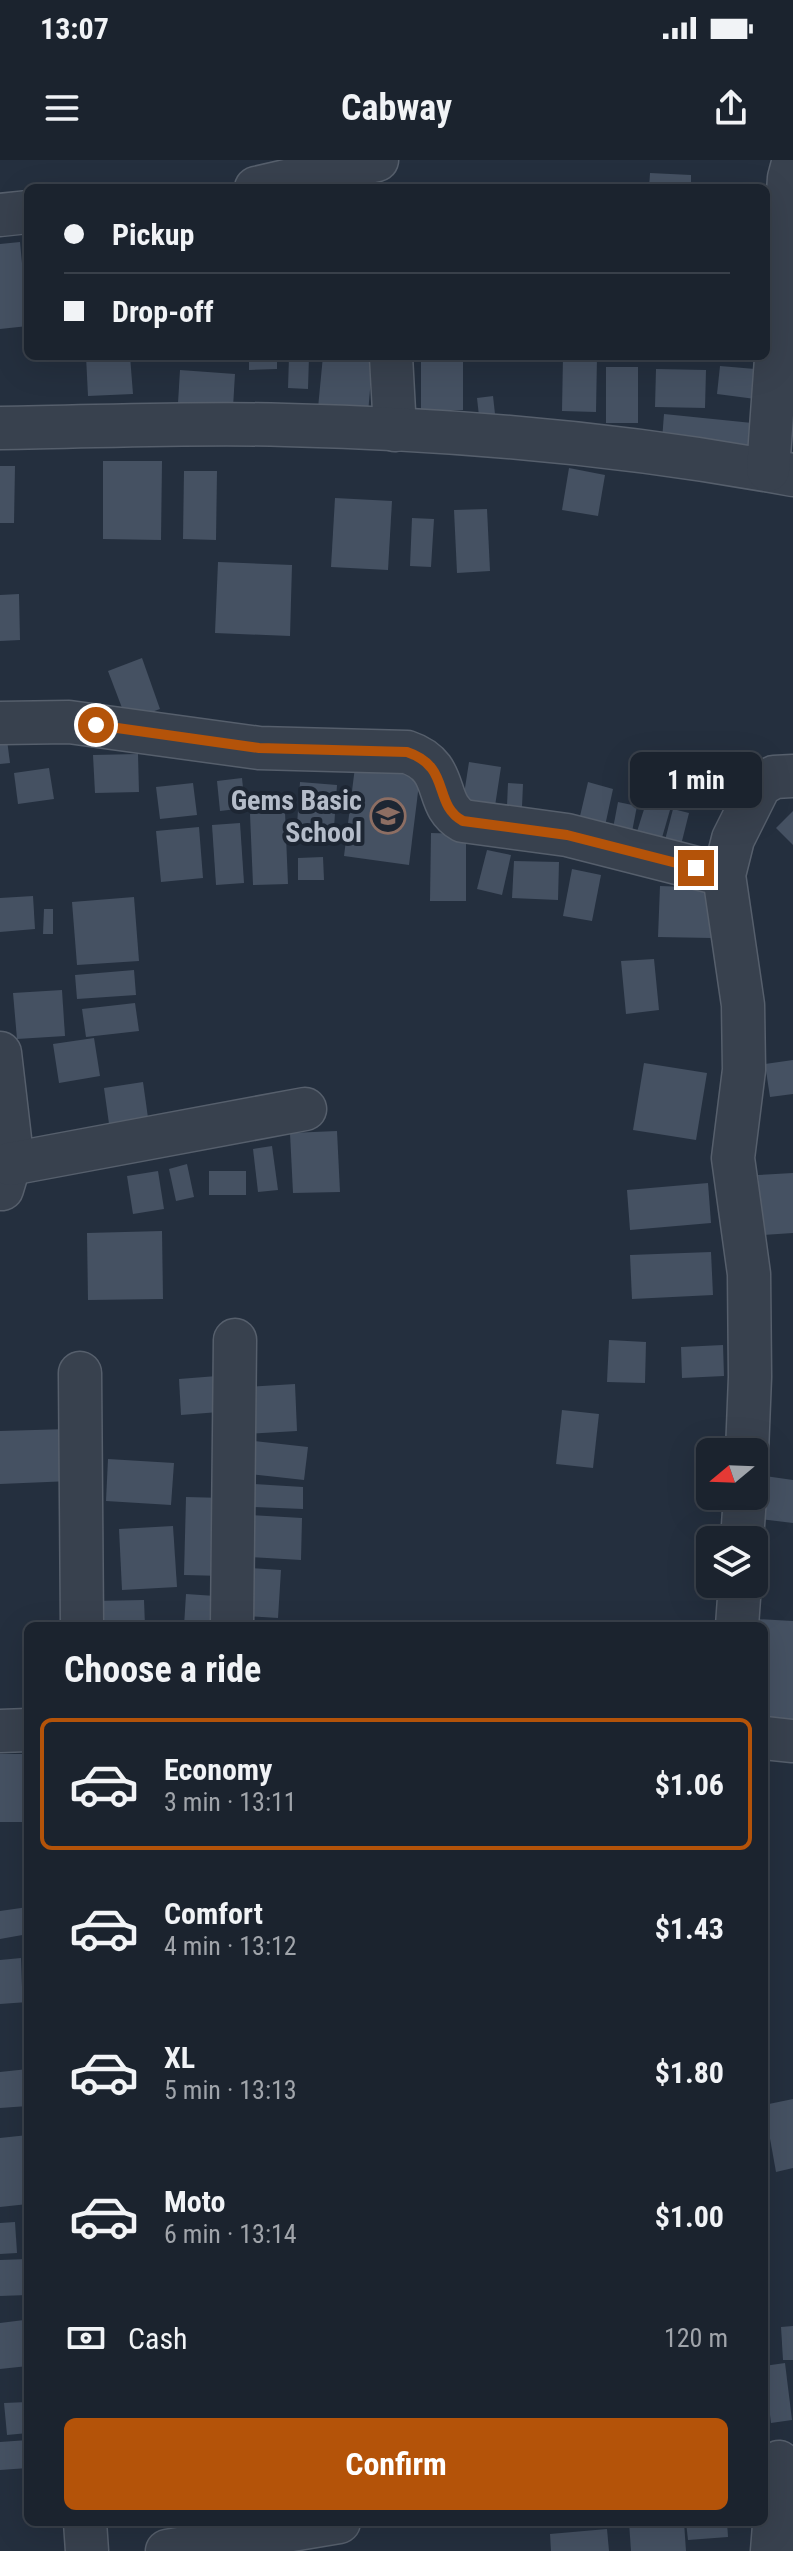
<!DOCTYPE html>
<meta charset="utf-8">
<style>
:root{--surface:#1b232e;--page:#242b36;--text:#f1f3f6;--muted:#a0a4aa;--line:#39404a;--accent:#b45309}
body{margin:0;font-family:"Roboto Condensed",sans-serif;background:var(--page);color:var(--text);height:100vh;display:flex;flex-direction:column;font-size:30px;white-space:nowrap}
*{box-sizing:border-box;margin:0}
p{font-size:26px;color:var(--muted)}
.icon{flex:none;width:44px;height:44px;fill:none;stroke:currentColor;stroke-width:2;stroke-linecap:round;stroke-linejoin:round}
.map{position:relative;flex:1;overflow:hidden}
.details{position:absolute;left:24px;top:1462px;width:744px;height:904px;display:flex;flex-direction:column;background:var(--surface);border-radius:12px;box-shadow:0 8px 32px #0002,0 0 0 2px var(--line)}
.details>*{flex:none}
.hud{position:absolute;left:24px;top:24px;width:746px;height:176px;border-radius:12px;box-shadow:0 8px 32px #0002,0 0 0 2px var(--line);display:grid;align-content:center;height:176px;padding:0 40px;background:var(--surface)}
.needle{width:52px;rotate:251deg}
.fabs{position:absolute;left:696px;top:1278px;display:grid;gap:16px}
.fabs a{display:grid;place-items:center;width:72px;height:72px;border-radius:12px;background:var(--surface);box-shadow:0 8px 32px #0002,0 0 0 2px var(--line);font-size:40px}
.end{position:absolute;width:36px;height:36px;margin:-18px;border:10px solid #b45309;background:#fff;box-shadow:0 0 0 4px #fff}
.from{border-radius:50%}
.bubble{position:absolute;height:56px;border-radius:12px;background:var(--surface);box-shadow:0 8px 32px #0002,0 0 0 2px var(--line);font-size:26px;font-weight:700;line-height:56px;text-align:center}
.hud b{display:flex;align-items:center;gap:28px;height:76px;font-size:30px}
.hud b+b{border-top:2px solid var(--line)}
.hud i{width:20px;height:20px;background:var(--text)}
ul{padding:0;list-style:none}
li{display:flex;align-items:center;gap:24px;height:132px;margin:0 16px 12px;padding:0 24px;border:4px solid transparent;border-radius:12px}
li div{flex:1}
li b{display:block;font-size:30px}
li em{font-style:normal;font-weight:700}
li.selected{border-color:var(--accent)}
li>.icon{width:72px;height:72px;stroke-width:1.5}
h2{padding:0 40px;font-size:36px;line-height:96px}
.pay{display:flex;align-items:center;gap:20px;height:88px;padding:0 40px;font-size:30px}
.pay p{margin-inline-start:auto}
.button{display:flex;gap:16px;margin-top:auto;padding:16px 40px}
.button a{flex:1;height:92px;border-radius:12px;background:var(--accent);color:#fff;font-size:32px;font-weight:700;line-height:92px;text-align:center}
.status{display:flex;justify-content:space-between;align-items:center;height:56px;padding:0 40px;background:var(--surface);direction:ltr}
.status svg{height:22px;fill:currentColor}
header{display:flex;justify-content:space-between;align-items:center;height:104px;padding:0 40px;background:var(--surface);font-size:36px;font-weight:700}
.map>svg:first-child{display:block}
.building{fill:#455162}
.lines{fill:none;stroke-linecap:round;stroke-linejoin:round}
.minor-casing{stroke:#565f6c;stroke-width:45}
.minor{stroke:#38414e;stroke-width:42}
.route{stroke:#b45309;stroke-width:10}
.labels{text-anchor:middle;dominant-baseline:central;stroke-width:8;stroke-linejoin:round;paint-order:stroke}
.poi-label{font-size:28px;font-weight:bold;fill:#b4bcc9;stroke:#1d2633;text-anchor:end}
</style>
<div class="status"><b>13:07</b><svg viewBox="0 0 49 12"><path d="M0 12V9h3v3zM5 12V6h3v6zM10 12V3h3v9zM15 12V0h3v12zM26 1h20v11H26zM47 4h2v5h-2z"/></svg></div>
<header><svg class="icon" aria-label="menu" viewBox="0 0 24 24"><path d="M4 6h16M4 12h16M4 18h16"/></svg>Cabway<svg class="icon" aria-label="share" viewBox="0 0 24 24"><path d="M12 15V3M7 8l5-5 5 5M5 13v7h14v-7"/></svg></header>
<div class="map">
<svg width="793" height="2391" viewBox="0 0 793 2391">
<rect width="100%" height="100%" fill="#242f3e"/>
<!-- building -->
<g class="building">
<path d="M650,13l41,2v13h-42z"/>
<path d="M20,82l8,84 -28,3v-85z"/>
<path d="M86,196h44l3,38 -45,2z"/>
<path d="M249,196h28v13l-28,1z"/>
<path d="M289,196h20l-1,33 -20,-1z"/>
<path d="M323,196h50l-5,57 -50,-5z"/>
<path d="M563,196h34l-1,56 -34,-1z"/>
<rect x="421" y="200" width="42" height="50"/>
<path d="M720,206l46,4 -3,30 -46,-6z"/>
<rect x="606" y="207" width="32" height="56"/>
<path d="M656,209l50,1 -1,38 -50,-1z"/>
<path d="M180,210l55,4 -2,33 -55,-4z"/>
<path d="M493,236l2,18 -16,2 -2,-18z"/>
<path d="M664,254l98,10 -3,26 -97,-10z"/>
<path d="M103,301h59l-1,79 -58,-1z"/>
<path d="M0,306h15l-1,57h-14z"/>
<path d="M569,308l36,7 -7,41 -36,-6z"/>
<path d="M184,311h33l-1,69 -33,-1z"/>
<path d="M335,338l57,3 -4,69 -57,-3z"/>
<path d="M487,349l3,62 -33,2 -3,-63z"/>
<path d="M412,358l22,1 -3,48 -21,-1z"/>
<path d="M218,402l74,3 -2,71 -75,-3z"/>
<path d="M19,434l1,46 -20,1v-46z"/>
<path d="M142,498l18,51 -33,12 -19,-50z"/>
<path d="M7,580l3,23 -10,1v-23z"/>
<path d="M138,594l1,38 -44,1 -2,-38z"/>
<path d="M469,602l32,5 -6,39 -32,-5z"/>
<path d="M355,607l65,9 -11,89 -65,-9z"/>
<path d="M49,608l5,31 -36,5 -4,-31z"/>
<path d="M242,618l3,30 -25,3 -3,-30z"/>
<path d="M300,622l37,3 -4,57 -37,-3z"/>
<path d="M588,622l25,7 -10,46 -26,-6z"/>
<path d="M193,623l4,32 -37,4 -4,-32z"/>
<path d="M508,623l15,1 -1,23 -15,-1z"/>
<path d="M618,642l19,4 -7,36 -19,-3z"/>
<path d="M646,643l24,7 -11,38 -25,-7z"/>
<path d="M673,649l16,4 -10,40 -16,-5z"/>
<path d="M793,651v34l-17,-17z"/>
<path d="M285,652l3,72 -35,1 -3,-71z"/>
<path d="M240,663l4,60 -28,2 -4,-60z"/>
<path d="M199,667l4,51 -42,4 -5,-51z"/>
<path d="M431,673l35,1v67h-36z"/>
<path d="M487,690l24,5 -9,40 -25,-6z"/>
<path d="M323,697l1,23h-26v-22z"/>
<path d="M514,701l45,1 -1,38 -46,-2z"/>
<path d="M572,709l29,6 -9,46 -29,-5z"/>
<path d="M660,726l53,2 -2,50 -53,-1z"/>
<path d="M33,736l2,33 -35,3v-34z"/>
<path d="M134,737l5,64 -62,4 -5,-63z"/>
<path d="M44,749h9v25h-10z"/>
<path d="M654,799l5,51 -33,4 -5,-53z"/>
<path d="M134,810l2,25 -59,4 -2,-24z"/>
<path d="M62,830l3,46 -48,3 -4,-46z"/>
<path d="M135,843l4,28 -53,6 -4,-28z"/>
<path d="M94,878l6,38 -41,7 -6,-39z"/>
<path d="M793,900v34l-23,3 -5,-33z"/>
<path d="M644,903l63,10 -11,67 -63,-10z"/>
<path d="M143,922l7,50 -39,6 -7,-50z"/>
<path d="M337,971l3,61 -47,1 -3,-60z"/>
<path d="M272,986l6,44 -20,2 -5,-43z"/>
<path d="M187,1004l7,33 -18,4 -7,-32z"/>
<path d="M158,1011l6,38 -31,5 -6,-38z"/>
<rect x="209" y="1011" width="37" height="24"/>
<path d="M793,1013v60l-30,2 -5,-60z"/>
<path d="M708,1023l3,40 -81,7 -3,-40z"/>
<path d="M162,1071l1,68 -75,1 -1,-67z"/>
<path d="M711,1092l2,43 -81,4 -2,-44z"/>
<path d="M609,1180l37,2 -1,41 -38,-1z"/>
<path d="M723,1185l1,31 -42,2 -1,-31z"/>
<path d="M217,1216l2,36 -38,3 -2,-36z"/>
<path d="M295,1224l2,47 -51,3 -2,-47z"/>
<path d="M562,1250l37,4 -6,54 -37,-4z"/>
<path d="M69,1269l2,52 -71,3v-53z"/>
<path d="M253,1281l55,6 -4,33 -54,-6z"/>
<path d="M108,1299l66,4 -3,42 -65,-4z"/>
<path d="M765,1316l28,4v43l-33,-4z"/>
<path d="M252,1324l51,3v22l-52,-2z"/>
<path d="M186,1337l39,1 -2,78 -39,-1z"/>
<path d="M251,1355l51,3 -1,42 -52,-3z"/>
<path d="M173,1366l4,61 -55,3 -3,-61z"/>
<path d="M249,1408l32,2 -3,48 -32,-2z"/>
<path d="M186,1434l44,3 -2,29h-44z"/>
<path d="M144,1440l1,26h-51l-1,-25z"/>
<path d="M757,1459l36,2v103l-29,-1v-97h-7z"/>
<rect x="0" y="1594" width="28" height="68"/>
<path d="M28,1747v27l-28,5v-28z"/>
<path d="M21,1798l1,29 6,-1v16l-28,2v-44z"/>
<path d="M28,1909v37l-28,2v-36z"/>
<path d="M793,1939v69l-17,4 -12,-67z"/>
<path d="M28,1975v69l-28,3v-69z"/>
<path d="M15,2062l2,31 -17,1v-31z"/>
<path d="M28,2099v36l-28,1v-36z"/>
<path d="M24,2160l4,46 -28,3v-46z"/>
<path d="M793,2166v34h-10l-2,-33z"/>
<path d="M785,2203l7,57 -21,3 -7,-57z"/>
<path d="M28,2242v31l-21,2 -3,-32z"/>
<path d="M28,2280v28l-28,2v-28z"/>
<path d="M629,2362h55l2,29h-55z"/>
<path d="M686,2362h41l1,15 -40,3z"/>
<path d="M607,2369l2,22h-58l-1,-17z"/>
</g>
<g class="lines">
<defs>
<g id="minor">
<path d="M256,28l121,-28"/>
<path d="M0,55l28,-3"/>
<path d="M391,196l4,74"/>
<path d="M0,268c95,-1 191,-6 286,-3 169,4 340,19 507,50"/>
<path d="M768,310l21,-292 4,-15"/>
<path d="M0,563l69,-1 190,26 148,4c45,15 25,52 56,69l104,14 157,40"/>
<path d="M0,893l12,103 -10,33"/>
<path d="M10,1004l295,-55"/>
<path d="M80,1213l2,253"/>
<path d="M747,1292l3,-75 -1,-103 -16,-116 11,-88 -1,-65 -19,-130 9,-36 27,-54 14,-8 19,-1"/>
<path d="M742,1380l3,-44"/>
<path d="M232,1466l3,-286"/>
<path d="M737,1466l3,-42"/>
<path d="M0,1571l28,-1"/>
<path d="M764,1578l29,3"/>
<path d="M85,2362l2,29"/>
<path d="M167,2391l172,-29"/>
<path d="M772,2391l7,-89"/>
</g>
</defs>
<!-- minor casing -->
<use href="#minor" class="minor-casing"/>
<!-- minor -->
<use href="#minor" class="minor"/>
</g>
<g class="lines">
<!-- route -->
<path class="route" d="M96,565l163,23 148,4c45,15 25,52 56,69l104,14 129,33"/>
</g>
<!-- icons -->
<defs>
<symbol id="school-ring" viewBox="-11 -11 22 22"><circle r="9.5" fill="#1d2633" stroke="#8d6e63" stroke-width="1.5"/><path d="M0-5L7-2L0 1L-7-2ZM-4 1L0 2.5L4 1V4Q0 6-4 4Z" fill="#8d6e63"/></symbol>
</defs>
<g fill-rule="evenodd">
<use href="#school-ring" x="368" y="636" width="40" height="40"/>
</g>
<g class="labels">
<!-- poi labels -->
<g class="poi-label">
<text x="362" y="640">Gems Basic<tspan x="362" dy="32">School</tspan></text>
</g>
</g>
</svg>
<div class="fabs">
<a><svg class="needle" viewBox="-14 -14 28 28"><path d="M0-13l5 13h-10z" fill="#e53935"/><path d="M0 13l5-13h-10z" fill="#a0a4aa"/></svg></a>
<a><svg class="icon" aria-label="layers" viewBox="0 0 24 24"><path d="M12 4l9 5-9 5-9-5zM3 14l9 5 9-5"/></svg></a>
</div>
<i class="end from" style="left:96px;top:565px"></i>
<i class="end" style="left:696px;top:708px"></i>
<div class="bubble" style="left:630px;top:592px;width:132px">1 min</div>
<div class="hud">
<b><i class="from"></i>Pickup</b>
<b><i></i>Drop-off</b>
</div>
<section class="details">
<h2>Choose a ride</h2>
<ul>
<li class="selected"><svg class="icon" aria-label="car" viewBox="0 0 24 24"><path d="M5 17H2v-5l4-1 3-4h7l3 4 3 1v5h-3M9 17h6M6 11h13"/><circle cx="7" cy="17" r="2"/><circle cx="17" cy="17" r="2"/></svg><div><b>Economy</b><p>3 min · 13:11</p></div><em>$1.06</em></li>
<li><svg class="icon" aria-label="car" viewBox="0 0 24 24"><path d="M5 17H2v-5l4-1 3-4h7l3 4 3 1v5h-3M9 17h6M6 11h13"/><circle cx="7" cy="17" r="2"/><circle cx="17" cy="17" r="2"/></svg><div><b>Comfort</b><p>4 min · 13:12</p></div><em>$1.43</em></li>
<li><svg class="icon" aria-label="car" viewBox="0 0 24 24"><path d="M5 17H2v-5l4-1 3-4h7l3 4 3 1v5h-3M9 17h6M6 11h13"/><circle cx="7" cy="17" r="2"/><circle cx="17" cy="17" r="2"/></svg><div><b>XL</b><p>5 min · 13:13</p></div><em>$1.80</em></li>
<li><svg class="icon" aria-label="car" viewBox="0 0 24 24"><path d="M5 17H2v-5l4-1 3-4h7l3 4 3 1v5h-3M9 17h6M6 11h13"/><circle cx="7" cy="17" r="2"/><circle cx="17" cy="17" r="2"/></svg><div><b>Moto</b><p>6 min · 13:14</p></div><em>$1.00</em></li>
</ul>
<div class="pay"><svg class="icon" aria-label="cash" viewBox="0 0 24 24"><path d="M3 7h18v10H3z"/><circle cx="12" cy="12" r="2"/></svg>Cash<p>120 m</p></div>
<div class="button"><a>Confirm</a></div>
</section>
</div>
